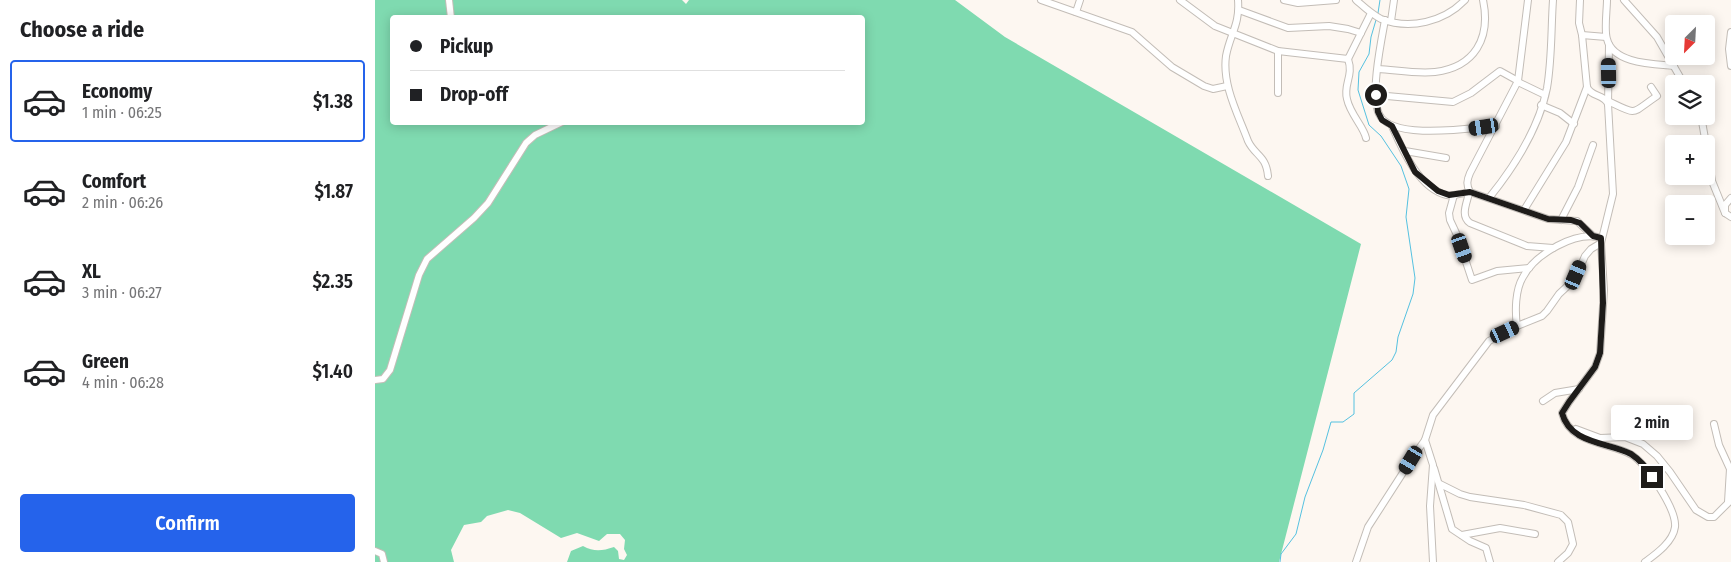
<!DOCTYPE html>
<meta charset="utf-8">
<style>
:root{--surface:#fff;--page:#f2f2f2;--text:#202124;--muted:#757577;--line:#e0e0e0;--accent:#2563eb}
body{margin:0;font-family:"Fira Sans Condensed",sans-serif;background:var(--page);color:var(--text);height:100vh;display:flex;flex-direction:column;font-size:19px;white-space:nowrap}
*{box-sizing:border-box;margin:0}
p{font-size:16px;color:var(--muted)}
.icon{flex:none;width:28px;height:28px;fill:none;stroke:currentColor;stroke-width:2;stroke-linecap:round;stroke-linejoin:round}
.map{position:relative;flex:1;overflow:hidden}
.side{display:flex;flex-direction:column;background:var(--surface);width:375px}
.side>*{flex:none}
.banner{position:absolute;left:15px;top:15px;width:475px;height:110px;border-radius:5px;box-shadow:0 2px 12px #0003;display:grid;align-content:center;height:110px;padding:0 20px;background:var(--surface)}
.needle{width:32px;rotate:204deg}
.buttons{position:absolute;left:1290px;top:15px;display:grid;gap:10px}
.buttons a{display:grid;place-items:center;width:50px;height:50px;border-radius:5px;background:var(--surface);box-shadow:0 2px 12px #0003;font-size:25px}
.end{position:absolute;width:22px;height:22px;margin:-11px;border:6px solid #1e1c1a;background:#fff;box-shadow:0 0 0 2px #fff}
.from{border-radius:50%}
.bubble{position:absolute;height:35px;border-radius:5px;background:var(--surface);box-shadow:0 2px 12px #0003;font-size:16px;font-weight:600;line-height:35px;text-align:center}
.car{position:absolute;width:15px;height:30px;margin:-15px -8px;border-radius:6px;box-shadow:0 0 4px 1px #0007;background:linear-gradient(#222 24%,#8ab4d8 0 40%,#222 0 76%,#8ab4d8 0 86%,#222 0)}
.banner b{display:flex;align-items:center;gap:18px;height:48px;font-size:19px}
.banner b+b{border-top:1px solid var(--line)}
.banner i{width:12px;height:12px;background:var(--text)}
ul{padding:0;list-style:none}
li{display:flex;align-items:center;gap:15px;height:82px;margin:0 10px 8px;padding:0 10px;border:2px solid transparent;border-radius:5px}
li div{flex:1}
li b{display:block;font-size:19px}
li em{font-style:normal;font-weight:600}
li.selected{border-color:var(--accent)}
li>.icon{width:45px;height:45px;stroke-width:1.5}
h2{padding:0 20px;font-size:22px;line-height:60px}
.button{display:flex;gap:10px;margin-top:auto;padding:10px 20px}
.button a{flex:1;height:58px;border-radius:5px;background:var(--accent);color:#fff;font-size:20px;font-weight:600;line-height:58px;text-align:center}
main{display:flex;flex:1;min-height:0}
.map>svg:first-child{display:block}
.forest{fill:#7fdab0;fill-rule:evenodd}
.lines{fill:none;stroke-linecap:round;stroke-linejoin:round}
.stream{stroke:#55c1e0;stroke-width:1}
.minor-casing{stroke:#c3bdb7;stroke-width:8}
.minor{stroke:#fff;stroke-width:6}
.route{stroke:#1e1c1a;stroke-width:6}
</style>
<main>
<section class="side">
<h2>Choose a ride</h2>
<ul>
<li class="selected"><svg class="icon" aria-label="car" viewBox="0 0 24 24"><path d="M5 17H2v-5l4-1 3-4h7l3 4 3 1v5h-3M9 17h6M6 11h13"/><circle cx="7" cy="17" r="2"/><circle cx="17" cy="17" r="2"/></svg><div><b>Economy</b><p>1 min · 06:25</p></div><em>$1.38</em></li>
<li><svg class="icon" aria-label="car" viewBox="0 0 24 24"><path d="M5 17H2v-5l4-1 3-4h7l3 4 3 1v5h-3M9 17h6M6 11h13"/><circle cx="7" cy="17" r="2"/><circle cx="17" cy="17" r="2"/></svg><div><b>Comfort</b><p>2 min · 06:26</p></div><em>$1.87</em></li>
<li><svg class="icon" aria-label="car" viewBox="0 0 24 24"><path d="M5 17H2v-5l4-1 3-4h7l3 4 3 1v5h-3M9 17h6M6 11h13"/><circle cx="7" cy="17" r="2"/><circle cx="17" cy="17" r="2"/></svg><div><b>XL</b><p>3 min · 06:27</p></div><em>$2.35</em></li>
<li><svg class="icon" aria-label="car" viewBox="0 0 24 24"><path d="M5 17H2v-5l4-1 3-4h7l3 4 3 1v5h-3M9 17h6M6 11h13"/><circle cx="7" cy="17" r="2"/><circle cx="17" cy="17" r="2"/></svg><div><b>Green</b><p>4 min · 06:28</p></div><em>$1.40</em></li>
</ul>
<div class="button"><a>Confirm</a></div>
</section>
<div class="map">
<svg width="1356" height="562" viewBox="0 0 1356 562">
<rect width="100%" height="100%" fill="#fdf7f1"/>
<!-- forest -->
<path class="forest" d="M0,0h307l4,4 3,-4h266l50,37 356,207 -82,318h-712l4,-11 12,-5c11,6 19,5 31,1l4,4 1,8 5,1 3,-5 -3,-6 1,-9 -5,-6h-13l-8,7 -22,-8 -16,5 -41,-25 -12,-3 -21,6 -6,6 -17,3 -13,25 3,12h-79zM18,18h470v104h-470z"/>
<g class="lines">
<!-- stream -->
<g class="stream">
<path d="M1003,13l2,-13"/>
<path d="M905,562l1,-8 15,-20 9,-37 18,-47 8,-28h12l11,-8v-21l38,-33 4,-8 2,-15 15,-43 2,-16 -9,-61 3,-28 -8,-23 -20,-30 -12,-11 -11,-35 1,-18 10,-18 2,-17 5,-17"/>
</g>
<defs>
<g id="minor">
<path d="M74,0l2,18"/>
<path d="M666,0l91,32 40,35 32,19 9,3 14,-3"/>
<path d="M805,0l35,26 63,25 70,8 23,-46"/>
<path d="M863,0c2,25 -8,34 -12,56 -4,29 12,58 22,85 7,15 18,14 20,35"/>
<path d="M909,0l14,3 38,-3"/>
<path d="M981,0c8,7 15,14 25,19 29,11 63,3 84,-19"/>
<path d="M1153,0l-10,81 -48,92c-3,7 -4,12 0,19l78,27 29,2 16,15"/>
<path d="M1205,0l-1,23 3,12 5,52c4,10 17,7 21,17l5,90 -12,49 3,47 -4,63 -5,14 -26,35 -7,11c8,32 48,29 70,42 15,10 45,55 43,72 -2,15 -19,27 -30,35"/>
<path d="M1232,0c0,10 -3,30 0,39 6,25 47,25 67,27"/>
<path d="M1249,0l33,37 27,47"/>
<path d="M864,10l49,18 41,-2 19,3 13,4"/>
<path d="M701,12l4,-12"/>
<path d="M1010,20c-4,22 -15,75 -6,94 12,27 92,14 117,12"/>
<path d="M1016,21l3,-21"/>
<path d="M1356,32l-2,17 2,17"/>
<path d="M1207,35l24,2"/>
<path d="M903,51v42"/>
<path d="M973,59c6,17 -5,25 -1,40 3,15 17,28 19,39"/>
<path d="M1003,69c18,1 38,5 57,3 40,-5 56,-34 48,-72"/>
<path d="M1143,82l27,13"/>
<path d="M1001,95l77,7 18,-9 29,-22 18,10"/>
<path d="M1233,101c31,15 22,13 49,-5l-6,-9"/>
<path d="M1233,104l1,-59"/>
<path d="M1166,105l19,8 14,11"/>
<path d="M1326,116l5,28"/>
<path d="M1017,126c10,23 27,63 55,69 7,1 16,-2 23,-3"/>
<path d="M1331,144l6,37 13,32"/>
<path d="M1030,151l41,7"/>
<path d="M1094,193c-2,10 -9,23 1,30l57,23 26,2"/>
<path d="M1079,195l-5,18 1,7 7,15 15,45 25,-9 32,-3"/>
<path d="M1114,198c25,-31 50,-70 58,-110 5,-29 4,-59 6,-88"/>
<path d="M1356,198l-6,7v8l6,4"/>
<path d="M1149,210l42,-68 21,-55"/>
<path d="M1186,220l17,-33 15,-42"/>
<path d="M1142,326l25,-10 5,-5 12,-17 16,-15 10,-23 6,-7 10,-6"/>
<path d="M0,380l8,-1 7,-9 29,-95 8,-16 47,-41 14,-15 38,-60 9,-8 27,-13"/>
<path d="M1168,401l12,-8 24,-4"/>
<path d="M1339,424l5,21 11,24 -2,33"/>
<path d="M1201,429l24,9 25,-1 18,7 14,12 13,16 26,38 12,7h6l17,-17"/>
<path d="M1059,468l18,61 18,12 16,7 4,14"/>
<path d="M1065,484l20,10 10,3 54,8 37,10 7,7 5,22 -5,9 -10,9"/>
<path d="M1087,535l38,-7 35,6"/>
<path d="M0,551l7,3 2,8"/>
<path d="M981,562l12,-35 47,-73 10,-14"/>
<path d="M1058,562l-3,-56 3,-41 -8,-25 8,-25 56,-74 28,-15c-2,-14 -2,-36 6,-49 12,-23 53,-47 79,-39"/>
</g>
</defs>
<!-- minor casing -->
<use href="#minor" class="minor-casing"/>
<!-- minor -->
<use href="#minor" class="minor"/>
</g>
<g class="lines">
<!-- route -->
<path class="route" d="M1001,95l2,17 4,8 10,6 23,46 23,19 11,4 21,-3 78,27 23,1 9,3 13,13 8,2 2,65 -3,50 -5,14 -26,35 -7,11c8,31 46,29 69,41 9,6 16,14 21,23"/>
</g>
</svg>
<div class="buttons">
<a><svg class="needle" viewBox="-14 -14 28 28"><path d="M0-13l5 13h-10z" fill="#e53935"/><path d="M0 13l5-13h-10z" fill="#757577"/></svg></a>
<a><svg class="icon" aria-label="layers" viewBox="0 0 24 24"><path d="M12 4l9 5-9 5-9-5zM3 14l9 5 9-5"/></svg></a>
<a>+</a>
<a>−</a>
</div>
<i class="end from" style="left:1001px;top:95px"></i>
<i class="end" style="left:1277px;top:477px"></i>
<div class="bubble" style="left:1236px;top:405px;width:82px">2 min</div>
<i class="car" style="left:1234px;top:73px;rotate:359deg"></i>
<i class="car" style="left:1109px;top:127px;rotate:261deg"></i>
<i class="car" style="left:1087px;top:248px;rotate:161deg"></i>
<i class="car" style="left:1201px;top:275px;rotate:23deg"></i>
<i class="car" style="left:1130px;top:332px;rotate:65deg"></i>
<i class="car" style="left:1036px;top:460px;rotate:211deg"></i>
<div class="banner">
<b><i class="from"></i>Pickup</b>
<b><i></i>Drop-off</b>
</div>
</div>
</main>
